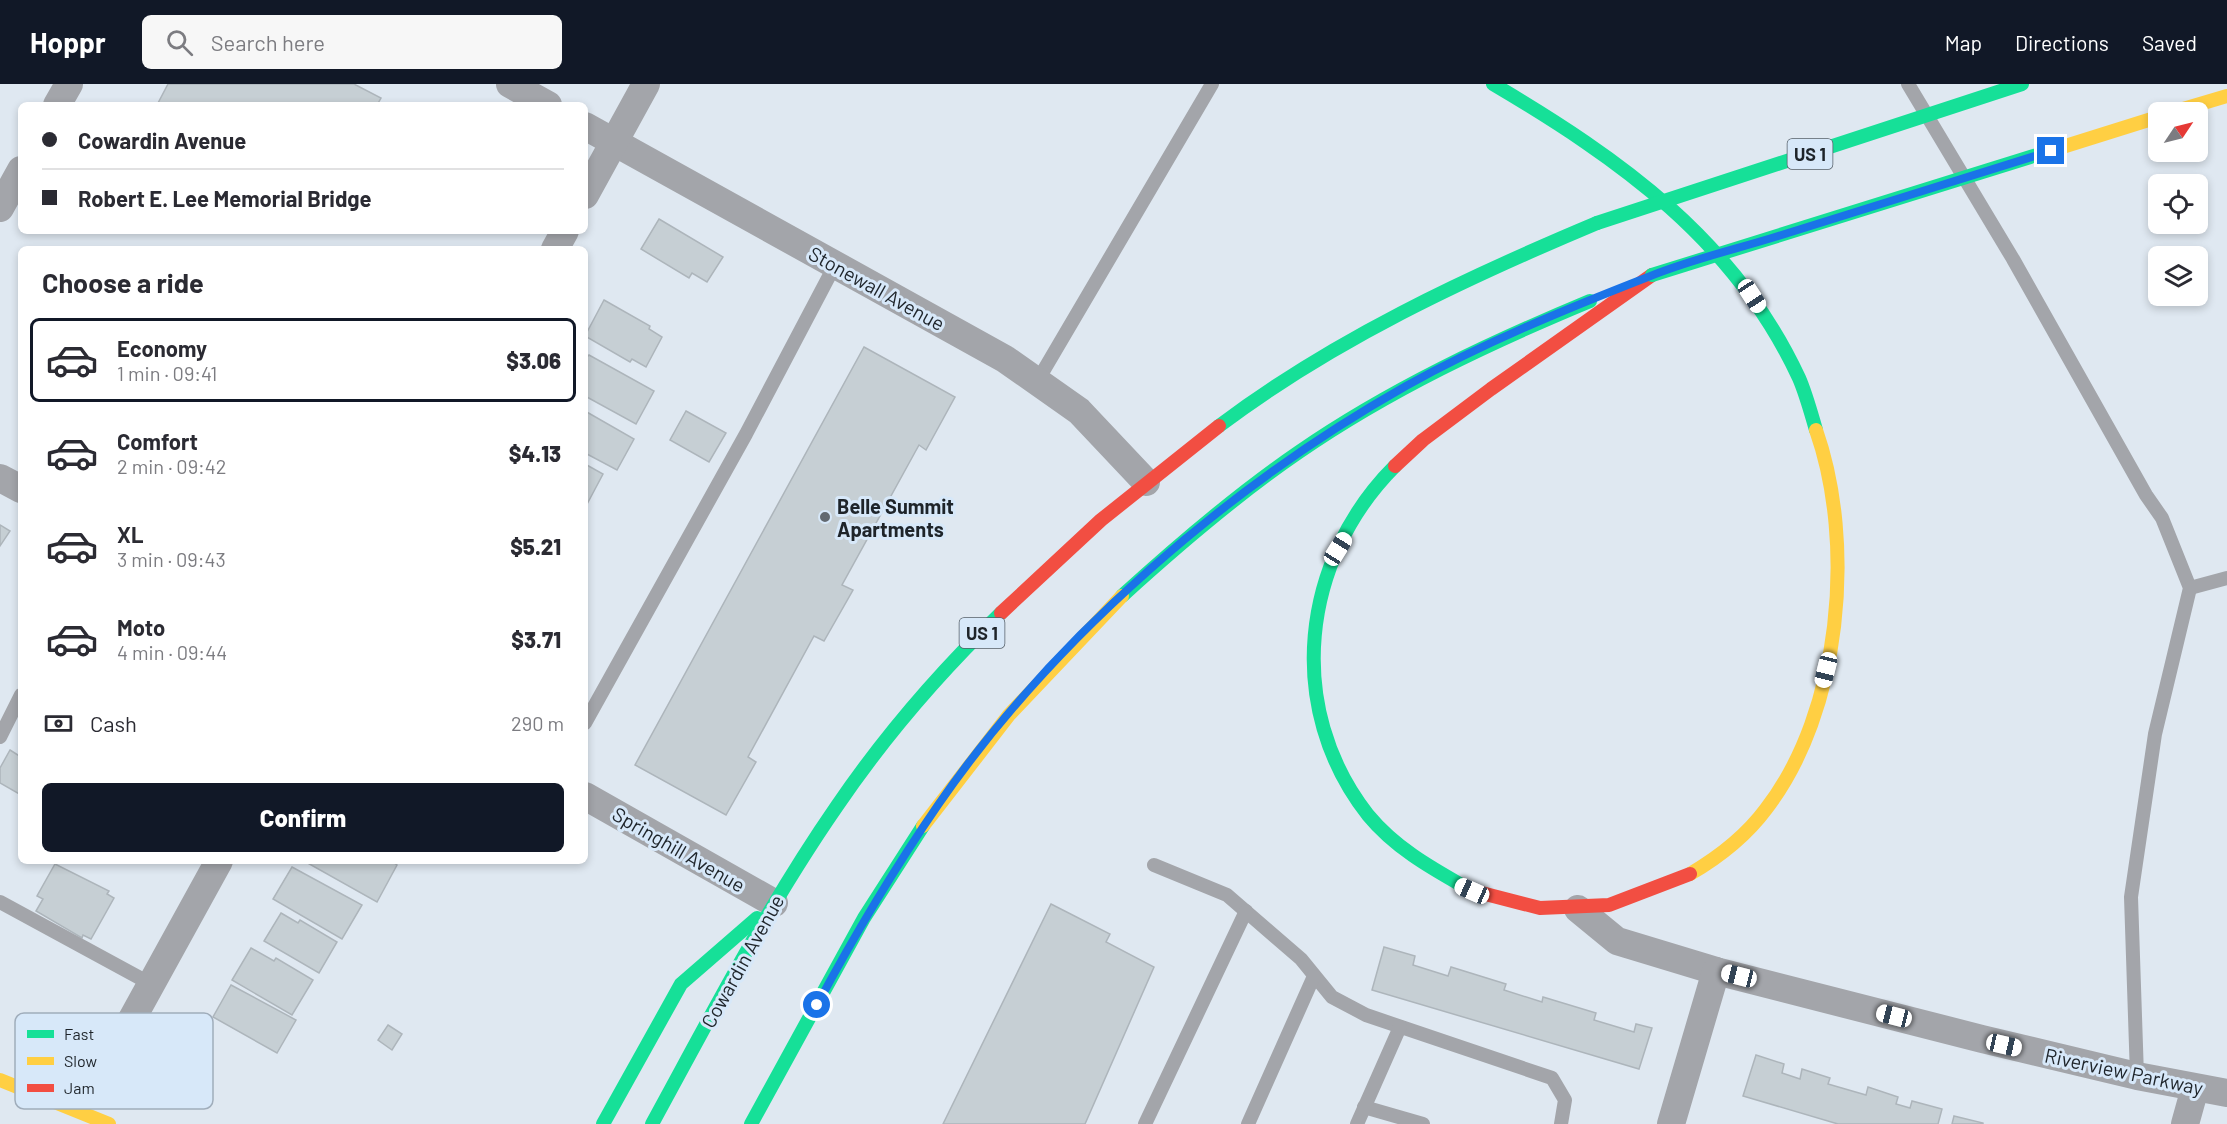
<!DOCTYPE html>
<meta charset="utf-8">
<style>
:root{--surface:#fff;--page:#f7f7f7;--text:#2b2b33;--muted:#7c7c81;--line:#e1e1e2;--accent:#111827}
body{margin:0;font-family:Barlow,sans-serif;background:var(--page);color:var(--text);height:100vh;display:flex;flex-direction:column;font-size:22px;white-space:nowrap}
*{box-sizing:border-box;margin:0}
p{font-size:20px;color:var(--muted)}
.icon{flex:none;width:33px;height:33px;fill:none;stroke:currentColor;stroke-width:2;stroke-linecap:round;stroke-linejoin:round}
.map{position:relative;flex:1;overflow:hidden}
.sheet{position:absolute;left:18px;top:162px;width:570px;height:618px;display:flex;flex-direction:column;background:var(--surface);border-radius:9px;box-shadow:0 3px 9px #0003}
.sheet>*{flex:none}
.hud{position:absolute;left:18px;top:18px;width:570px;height:132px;border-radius:9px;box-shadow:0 3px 9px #0003;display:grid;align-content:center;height:132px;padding:0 24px;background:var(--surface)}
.needle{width:39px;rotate:55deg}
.fabs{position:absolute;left:2148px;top:18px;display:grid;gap:12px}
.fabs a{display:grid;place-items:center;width:60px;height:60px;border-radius:9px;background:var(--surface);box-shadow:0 3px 9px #0003;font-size:30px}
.end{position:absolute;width:27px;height:27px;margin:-14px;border:8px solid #1a73e8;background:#fff;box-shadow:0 0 0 3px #fff}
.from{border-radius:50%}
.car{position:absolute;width:18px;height:36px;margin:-18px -9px;border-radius:8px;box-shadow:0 0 4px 2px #0007;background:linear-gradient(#fff 24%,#345 0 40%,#fff 0 76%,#345 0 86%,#fff 0)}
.hud b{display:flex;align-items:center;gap:21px;height:57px;font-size:22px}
.hud b+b{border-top:2px solid var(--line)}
.hud i{width:15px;height:15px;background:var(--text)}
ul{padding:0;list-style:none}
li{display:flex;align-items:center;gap:18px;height:84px;margin:0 12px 9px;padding:0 12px;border:3px solid transparent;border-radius:9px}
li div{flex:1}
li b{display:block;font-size:22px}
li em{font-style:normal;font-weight:800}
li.on{border-color:var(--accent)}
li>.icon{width:54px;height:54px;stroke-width:1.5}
h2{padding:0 24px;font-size:27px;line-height:72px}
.pay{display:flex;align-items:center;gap:15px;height:66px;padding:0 24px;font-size:22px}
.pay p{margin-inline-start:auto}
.action{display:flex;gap:12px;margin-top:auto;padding:12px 24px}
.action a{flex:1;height:69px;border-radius:9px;background:var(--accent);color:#fff;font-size:24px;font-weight:800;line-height:69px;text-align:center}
header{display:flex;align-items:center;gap:36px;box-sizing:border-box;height:84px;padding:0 30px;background:var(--accent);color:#fff}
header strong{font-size:28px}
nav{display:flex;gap:33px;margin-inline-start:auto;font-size:21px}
.search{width:420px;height:54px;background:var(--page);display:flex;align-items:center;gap:15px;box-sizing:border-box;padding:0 21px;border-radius:9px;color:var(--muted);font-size:22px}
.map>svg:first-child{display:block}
.building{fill:#c6cfd4;stroke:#adb5bb;stroke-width:1.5}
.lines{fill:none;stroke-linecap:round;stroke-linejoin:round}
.lane{stroke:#a3a5aa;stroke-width:14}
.street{stroke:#a3a5aa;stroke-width:28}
.fast{stroke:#16e098;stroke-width:14}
.slow{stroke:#ffcf43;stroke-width:14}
.jam{stroke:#f24e42;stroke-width:14}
.fast-bridge{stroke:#16e098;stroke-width:14}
.slow-bridge{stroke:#ffcf43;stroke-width:14}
.route{stroke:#1a73e8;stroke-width:8}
.poi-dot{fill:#626970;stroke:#d7e8f9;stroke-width:2}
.labels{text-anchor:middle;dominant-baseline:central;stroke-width:6;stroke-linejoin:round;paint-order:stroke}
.shield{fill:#d7e8f9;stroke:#565f68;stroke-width:1.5}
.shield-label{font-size:18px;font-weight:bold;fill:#1e242a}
.street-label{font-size:20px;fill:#1e242a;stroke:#d7e8f9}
.poi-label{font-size:20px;font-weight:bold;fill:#1e242a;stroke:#d7e8f9;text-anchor:start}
.key{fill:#d7e8f9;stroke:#a0adbb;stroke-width:1.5}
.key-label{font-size:16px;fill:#1e242a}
</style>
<header>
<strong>Hoppr</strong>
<div class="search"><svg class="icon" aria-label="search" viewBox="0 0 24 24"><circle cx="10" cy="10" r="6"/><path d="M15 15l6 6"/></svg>Search here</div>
<nav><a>Map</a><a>Directions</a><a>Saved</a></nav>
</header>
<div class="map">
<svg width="2227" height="1040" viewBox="0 0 2227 1040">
<rect width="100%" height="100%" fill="#dfe8f1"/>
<!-- building -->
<g class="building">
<path d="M168,0h186l27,14 -4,7h-220z"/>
<path d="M659,135l64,38 -16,25 -15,-9 -3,5 -48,-29z"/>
<path d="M604,216l46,26 -1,3 13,8 -16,30 -14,-8 -2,3 -45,-26z"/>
<path d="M864,263l91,50 -29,53 -7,-5 -77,140 11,5 -29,51 -10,-5 -66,121 8,5 -30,53 -91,-50z"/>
<path d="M589,271l65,36 -18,33 -51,-28v-37z"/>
<path d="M585,327l49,28 -17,31 -32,-17z"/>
<path d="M686,327l40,22 -17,29 -39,-22z"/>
<path d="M585,380l18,10 -18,34z"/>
<path d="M0,441l10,6 -10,15z"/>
<path d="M10,666l11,7v38l-21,-12v-15z"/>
<path d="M304,777h87l6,4 -20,37z"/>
<path d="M55,780l54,27 -2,3 7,4 -23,41 -8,-4 -1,3 -46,-27 7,-12 -6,-3z"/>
<path d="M292,783l70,38 -20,34 -69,-40z"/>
<path d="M1051,820l59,30 -4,8 48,25 -69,157h-142z"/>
<path d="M281,829l17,10 2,-3 37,22 -18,31 -55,-32z"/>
<path d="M1384,863l31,9 -2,9 35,11 3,-9 55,17 -2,6 38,12 1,-5 53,16 -2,7 40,12 2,-8 16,4 -13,41 -267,-79z"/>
<path d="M251,864l23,13 2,-3 37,22 -21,35 -60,-35z"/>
<path d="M231,901l65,35 -19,33 -64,-36z"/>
<path d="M388,941l14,9 -10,16 -14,-10z"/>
<path d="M1756,971l28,9 -2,9 18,6 2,-10 28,9 -2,6 38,11 2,-8 30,10 -2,7 14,4 2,-7 30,8 -4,15h-100l-95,-28z"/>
<path d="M1954,1032l29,7v1h-31z"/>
</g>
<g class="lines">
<!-- lane -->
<g class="lane">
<path d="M1908,0l105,175 133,236 16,23 28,70 -35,146 -24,163 6,179"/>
<path d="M1038,296l174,-296"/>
<path d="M2190,504l37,-10"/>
<path d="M585,639l161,-289 89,-169"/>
<path d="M0,653l21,-42"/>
<path d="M1154,781l73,30 74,64 31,38 34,18 186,63 13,22 -4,24"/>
<path d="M0,818l151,82"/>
<path d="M1364,1023l59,17"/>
<path d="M1145,1040l101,-213"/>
<path d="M1248,1040l66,-148"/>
<path d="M1357,1040l43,-97"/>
</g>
<!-- street -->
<g class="street">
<path d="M510,0l38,21"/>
<path d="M57,21l12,-21"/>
<path d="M585,42l420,233 74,52 67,71"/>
<path d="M585,111l61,-111"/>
<path d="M0,124l21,-38"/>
<path d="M555,165l10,-18"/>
<path d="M0,394l21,11"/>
<path d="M585,712l189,107"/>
<path d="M1578,825l39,32 99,30 266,68 155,37 90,17"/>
<path d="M127,944l92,-167"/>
<path d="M1671,1040l45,-153"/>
<path d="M2185,1040l10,-36"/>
</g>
<!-- fast -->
<g class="fast">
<path d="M1493,0c127,75 242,156 306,294 7,16 12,35 17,52"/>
<path d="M1219,342c114,-86 247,-148 378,-203"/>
<path d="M1395,382c-94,94 -111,242 -27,349 28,34 65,54 102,75"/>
<path d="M1122,512c56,-51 114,-101 177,-144 90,-62 190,-109 291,-151"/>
<path d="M603,1040l78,-140 76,-66"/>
<path d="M652,1040c59,-108 115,-217 185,-318 47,-69 104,-135 164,-193"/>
<path d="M751,1040l113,-206 59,-92"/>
</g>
<!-- slow -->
<g class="slow">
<path d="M2173,28l54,-16"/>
<path d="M923,742l86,-111 113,-119"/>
<path d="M1690,790c29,-17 56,-38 76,-65 75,-97 90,-265 50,-379"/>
<path d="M0,996l109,44"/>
</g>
<!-- jam -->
<g class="jam">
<path d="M1395,382l28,-26 68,-51 161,-114"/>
<path d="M1001,529l100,-93 118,-94"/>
<path d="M1470,806l70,18 69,-3 81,-31"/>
</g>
<!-- fast-bridge -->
<g class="fast-bridge">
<path d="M1597,139l425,-139"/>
<path d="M1652,191l404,-126"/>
</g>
<!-- slow-bridge -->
<path class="slow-bridge" d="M2056,65l102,-32"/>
</g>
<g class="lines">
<!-- route -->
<path class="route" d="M817,921c37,-69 77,-136 121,-200 116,-168 291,-319 468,-419 77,-43 160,-77 242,-109 41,-17 85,-27 127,-40 92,-29 184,-57 276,-86"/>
</g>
<!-- markers -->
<circle class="poi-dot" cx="825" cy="433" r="6"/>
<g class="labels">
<!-- shield labels -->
<g class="shield">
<rect x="1787.5" y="55" width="45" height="30" rx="4.5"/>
<rect x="959.5" y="534" width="45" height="30" rx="4.5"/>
</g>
<g class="shield-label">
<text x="1810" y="70">US 1</text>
<text x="982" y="549">US 1</text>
</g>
<!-- street labels -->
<g class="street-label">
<text transform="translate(877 204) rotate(29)">Stonewall Avenue</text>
<text transform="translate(679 765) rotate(30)">Springhill Avenue</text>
<text transform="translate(742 877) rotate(-61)">Cowardin Avenue</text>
<text transform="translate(2124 987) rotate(12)">Riverview Parkway</text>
</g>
<!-- poi labels -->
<g class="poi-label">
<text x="837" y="422">Belle Summit<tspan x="837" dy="23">Apartments</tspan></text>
</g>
</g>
<!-- legend -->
<rect x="15" y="929" width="198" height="96" rx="9" class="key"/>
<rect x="27" y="946" width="27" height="8" fill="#16e098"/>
<rect x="27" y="973" width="27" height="8" fill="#ffcf43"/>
<rect x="27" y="1000" width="27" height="8" fill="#f24e42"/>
<g class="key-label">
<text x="64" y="956">Fast</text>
<text x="64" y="983">Slow</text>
<text x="64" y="1010">Jam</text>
</g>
</svg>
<div class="fabs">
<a><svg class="needle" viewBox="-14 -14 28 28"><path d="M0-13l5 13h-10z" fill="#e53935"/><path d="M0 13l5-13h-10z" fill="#7c7c81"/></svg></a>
<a><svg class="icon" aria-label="locate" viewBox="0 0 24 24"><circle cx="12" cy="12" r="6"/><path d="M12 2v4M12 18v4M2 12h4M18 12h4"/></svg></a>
<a><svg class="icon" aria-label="layers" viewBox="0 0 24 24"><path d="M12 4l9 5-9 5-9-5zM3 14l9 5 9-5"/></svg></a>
</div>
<i class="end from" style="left:817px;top:921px"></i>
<i class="end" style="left:2051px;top:67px"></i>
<i class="car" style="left:1752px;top:212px;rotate:147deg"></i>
<i class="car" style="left:1338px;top:465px;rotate:32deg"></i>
<i class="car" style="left:1826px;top:586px;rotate:194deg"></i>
<i class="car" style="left:1472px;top:807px;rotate:294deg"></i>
<i class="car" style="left:1739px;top:892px;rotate:284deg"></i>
<i class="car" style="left:1894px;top:932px;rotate:284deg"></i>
<i class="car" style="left:2004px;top:961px;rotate:103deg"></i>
<div class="hud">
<b><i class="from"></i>Cowardin Avenue</b>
<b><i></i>Robert E. Lee Memorial Bridge</b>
</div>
<section class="sheet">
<h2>Choose a ride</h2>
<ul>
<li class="on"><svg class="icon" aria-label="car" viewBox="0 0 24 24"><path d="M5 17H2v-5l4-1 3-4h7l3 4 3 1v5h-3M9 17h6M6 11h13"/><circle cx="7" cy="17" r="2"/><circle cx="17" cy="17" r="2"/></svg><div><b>Economy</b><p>1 min · 09:41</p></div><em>$3.06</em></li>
<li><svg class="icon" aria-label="car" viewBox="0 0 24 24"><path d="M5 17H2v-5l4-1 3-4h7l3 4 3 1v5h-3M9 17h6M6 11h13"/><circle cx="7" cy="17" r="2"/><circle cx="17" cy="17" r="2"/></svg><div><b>Comfort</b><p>2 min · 09:42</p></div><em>$4.13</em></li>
<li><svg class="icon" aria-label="car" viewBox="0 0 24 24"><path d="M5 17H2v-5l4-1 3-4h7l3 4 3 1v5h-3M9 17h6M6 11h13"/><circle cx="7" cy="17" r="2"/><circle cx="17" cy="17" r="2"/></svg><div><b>XL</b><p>3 min · 09:43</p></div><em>$5.21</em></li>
<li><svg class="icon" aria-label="car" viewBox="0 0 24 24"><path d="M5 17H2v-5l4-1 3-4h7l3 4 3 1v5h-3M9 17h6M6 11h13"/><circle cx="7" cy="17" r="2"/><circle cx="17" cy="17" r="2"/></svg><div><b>Moto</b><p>4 min · 09:44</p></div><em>$3.71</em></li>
</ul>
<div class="pay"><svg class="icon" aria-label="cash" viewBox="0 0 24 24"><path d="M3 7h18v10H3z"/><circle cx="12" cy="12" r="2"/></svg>Cash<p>290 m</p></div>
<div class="action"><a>Confirm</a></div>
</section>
</div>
